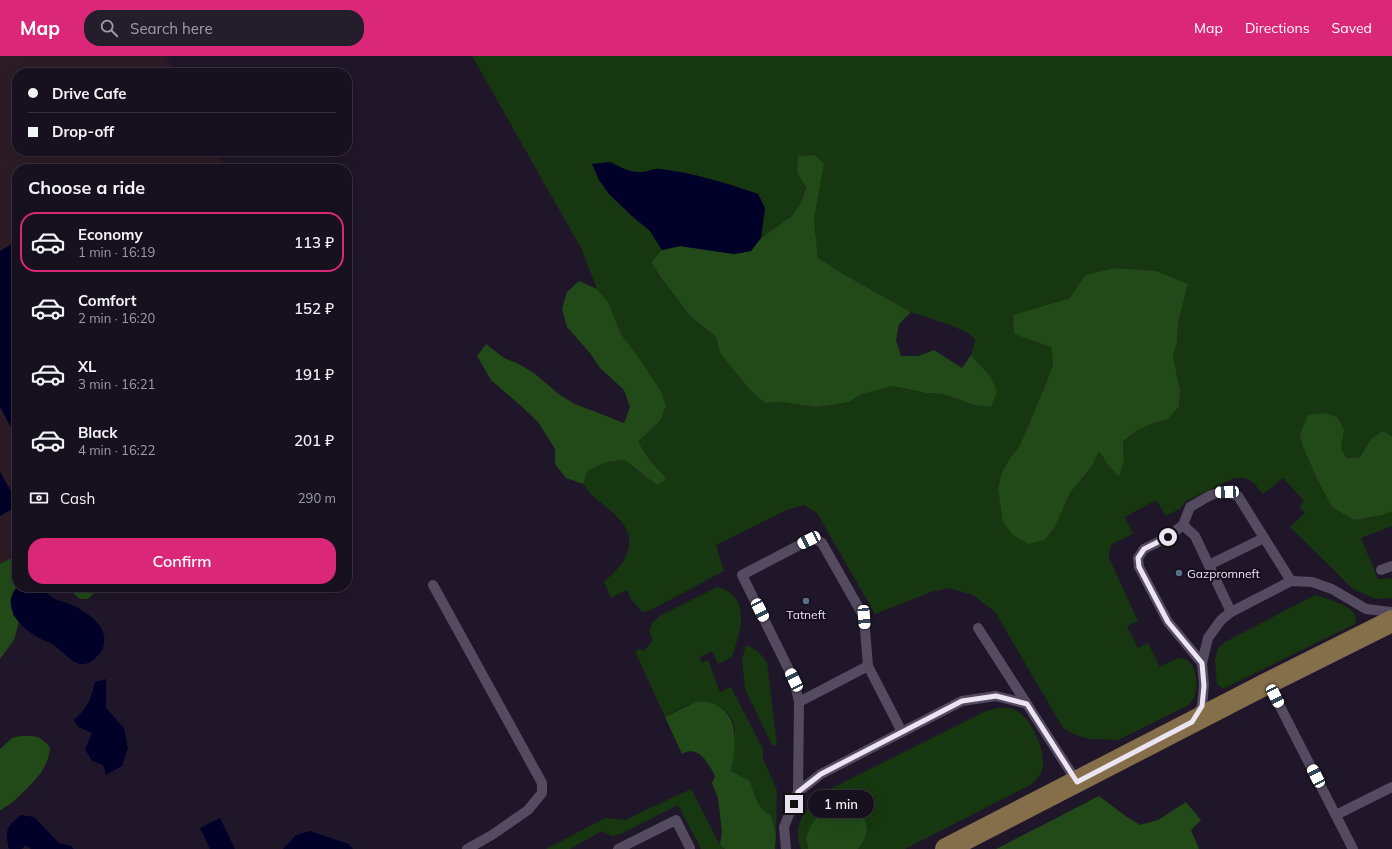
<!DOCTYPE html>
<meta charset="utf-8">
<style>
:root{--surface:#17101f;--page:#241e2c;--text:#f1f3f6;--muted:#9e9da4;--line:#36303d;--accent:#db2777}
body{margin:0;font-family:Mulish,sans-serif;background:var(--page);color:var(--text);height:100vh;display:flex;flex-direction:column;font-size:15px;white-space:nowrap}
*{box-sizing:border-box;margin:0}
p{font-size:13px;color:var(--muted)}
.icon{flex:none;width:22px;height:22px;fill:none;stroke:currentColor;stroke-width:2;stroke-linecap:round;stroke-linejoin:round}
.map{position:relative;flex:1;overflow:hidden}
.panel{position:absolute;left:12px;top:108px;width:340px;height:428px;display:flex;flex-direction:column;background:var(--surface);border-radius:16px;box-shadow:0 4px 16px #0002,0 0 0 1px var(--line)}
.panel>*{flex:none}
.hud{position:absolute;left:12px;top:12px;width:340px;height:88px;border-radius:16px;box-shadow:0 4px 16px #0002,0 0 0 1px var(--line);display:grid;align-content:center;height:88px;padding:0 16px;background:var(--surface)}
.end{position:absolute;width:18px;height:18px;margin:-9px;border:5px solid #ebe5f3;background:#111;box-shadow:0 0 0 2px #111}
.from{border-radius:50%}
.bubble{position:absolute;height:28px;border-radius:14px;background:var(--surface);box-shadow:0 4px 16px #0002,0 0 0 1px var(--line);font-size:13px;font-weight:600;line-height:28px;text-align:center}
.car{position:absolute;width:12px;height:24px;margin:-12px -6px;border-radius:5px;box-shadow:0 0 3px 1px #0007;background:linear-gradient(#fff 24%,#345 0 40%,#fff 0 76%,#345 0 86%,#fff 0)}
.hud b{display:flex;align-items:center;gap:14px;height:38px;font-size:15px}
.hud b+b{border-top:1px solid var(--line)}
.hud i{width:10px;height:10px;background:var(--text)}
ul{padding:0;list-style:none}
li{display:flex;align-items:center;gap:12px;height:60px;margin:0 8px 6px;padding:0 8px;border:2px solid transparent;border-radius:16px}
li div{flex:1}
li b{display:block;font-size:15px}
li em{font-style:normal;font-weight:600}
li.current{border-color:var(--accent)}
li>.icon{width:36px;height:36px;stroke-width:1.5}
h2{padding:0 16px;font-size:18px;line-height:48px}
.pay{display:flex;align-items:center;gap:10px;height:44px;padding:0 16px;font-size:15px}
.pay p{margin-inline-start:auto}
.button{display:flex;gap:8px;margin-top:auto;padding:8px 16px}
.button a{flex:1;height:46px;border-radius:16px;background:var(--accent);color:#fff;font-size:16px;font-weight:600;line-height:46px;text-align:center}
header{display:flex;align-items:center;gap:24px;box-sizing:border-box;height:56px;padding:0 20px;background:var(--accent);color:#fff}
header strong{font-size:19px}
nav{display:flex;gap:22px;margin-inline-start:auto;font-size:14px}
.search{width:280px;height:36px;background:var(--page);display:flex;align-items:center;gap:10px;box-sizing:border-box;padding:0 14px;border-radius:16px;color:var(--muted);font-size:15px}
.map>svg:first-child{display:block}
.industrial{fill:#2c1c26}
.green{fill:#16370f;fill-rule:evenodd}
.forest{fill:#214a18}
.water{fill:#000029}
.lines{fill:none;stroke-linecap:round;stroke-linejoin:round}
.service{stroke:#554b61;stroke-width:10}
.primary{stroke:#856e4a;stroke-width:22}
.route{stroke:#ebe5f3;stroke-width:5}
.service-dot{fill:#5c6f8a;stroke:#160d1f;stroke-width:1.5}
.labels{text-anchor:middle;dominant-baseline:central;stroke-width:4;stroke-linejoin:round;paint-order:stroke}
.poi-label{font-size:12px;fill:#ebe5f3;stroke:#160d1f;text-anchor:start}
</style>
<header>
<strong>Map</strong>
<div class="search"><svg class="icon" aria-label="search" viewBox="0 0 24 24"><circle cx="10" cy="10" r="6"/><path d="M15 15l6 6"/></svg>Search here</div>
<nav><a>Map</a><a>Directions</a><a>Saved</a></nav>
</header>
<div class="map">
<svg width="1392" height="793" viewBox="0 0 1392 793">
<rect width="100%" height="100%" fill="#1f1629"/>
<!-- industrial -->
<path class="industrial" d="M0,0h166l9,17h-158v78h200l10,18h-210v386l-17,9z"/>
<!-- green -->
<g class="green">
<path d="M472,0h920v380l-10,-5 -11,8 -11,18 -13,1 -6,-9 3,-19 -41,17 14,32 15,28 60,4v15l-31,12 17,41 14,-1v20l-16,1 -23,-10 -63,-62 15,-14 -6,-6 5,-6 -21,-23 -20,16c-9,-11 -13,-18 -29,-16l-48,23 -5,7 -15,8 -10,-16 -31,17 8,17 -21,10 -3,8v6l29,63 -11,5 11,22 10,-5 12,24c6,-3 15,-9 20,-9 15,0 18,22 16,33 -1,6 -4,10 -7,14l-71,35 -29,-1 -13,-4 -13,-7 -68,-116 -22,-17 -24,-7 -18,4 -56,22 -58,-101 -13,-8 -17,5 -71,35 8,26 -75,40 -7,1 -11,-13 -4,-9 -16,8 -7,-16c6,-6 14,-13 19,-20 19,-33 -9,-47 -30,-66 -4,-4 -7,-8 -10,-12l5,-13 19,-9 17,-2 16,13 26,6 -15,-17 -13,-20 22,-21 -30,-74 -9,-13 -13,-32 -11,-13 -16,-41zM610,106c10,5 20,11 32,10 6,0 12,-4 18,-3 34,4 66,14 98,25l7,14 -4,30 31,-22 9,-14 5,-16 -9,-13 27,-9 -10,55 4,39 27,17 66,37 39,13 20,9 5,6 -4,15 20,22 -17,28 -31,-11 -17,-1 -33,-7 -31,8 -13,8 -16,3 -17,2 -35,-5 -16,1 -45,-50 -4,-16 -26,-21 -30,-40 -9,-14 11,-12 -12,-19 -18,-15 -23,-22zM1115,212l42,3 31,13 -10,40 -1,18 -4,15 7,32 -29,35 -15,7 -13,12 1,17 -16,5 -9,-14 -7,15 -22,27 -15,34 -57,-39 4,-16 8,-14 10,-13 27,-64 6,-17 -2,-17 -38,-32 57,-17 15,-23z"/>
<path d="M717,531c36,9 23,45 15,70l-14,7 -6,-13 -12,6 2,6 6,-3 12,32 11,-5 32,62v10l11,24 3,8 -1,44 -5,-20c-14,-6 -16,-20 -21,-34l-19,-10c1,-15 6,-31 3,-46 -2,-7 -6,-13 -12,-17 -6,-3 -11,-7 -17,-7 -12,0 -30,11 -40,16l-30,-66 5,-2 3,2 10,-10 -4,-10 3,-8 8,-7z"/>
<path d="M1315,539c8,2 33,10 38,17 3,4 3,8 2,12l-132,65 -6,-5 -2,-24 3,-12 7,-6z"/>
<path d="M746,589c10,3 15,9 21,18l10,82h-5l-27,-56 -3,-30z"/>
<path d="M997,652c6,0 13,-1 18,2 16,7 30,39 28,56 -1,7 -6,13 -11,18l-127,65h-47l9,-17v-5h-57l-4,11 2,11h-7c-10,-24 6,-43 23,-57l162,-81z"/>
<path d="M691,733l29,56 5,4h-24l-23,-44 -57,29 -9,2 -10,-5 -32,18h-24l59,-31 20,2z"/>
</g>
<!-- forest -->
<g class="forest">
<path d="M815,99l9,9 -10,55 4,39 27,17 66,37 -12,12 -3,16 5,16h17l16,-6 28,18 9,-13 20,22 6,15 -6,15 -17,-2 -31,-11 -17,-1 -33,-7 -31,8 -13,8 -16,3 -17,2 -35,-5 -16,1 -15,-13 -30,-37 -4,-16 -26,-21 -30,-40 -9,-14 11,-12 18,-4 54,8 17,-3 10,-13 31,-22 9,-14 5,-15 -9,-14 1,-17z"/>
<path d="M1115,212l42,3 31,13 -10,40 -1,18 -4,15 7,32 -1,17 -11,13 -17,5 -15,7 -13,11 1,18 -5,17 -11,-12 -9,-14 -7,15 -22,27 -15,34 -11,13 -16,4 -15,-9 -10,-13 -5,-34 4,-16 8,-14 10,-13 27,-64 6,-17 -2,-17 -37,-13 -1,-19 57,-17 15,-23z"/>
<path d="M579,225l18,8 11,13 13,32 20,27 19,29 6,16 -6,15 -22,21 13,20 16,17 -10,6 -33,-25 -17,2 -19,9 -5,13 -17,-6 -11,-14v-15l-17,-27 -18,-17 -29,-25 -14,-24 9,-12 18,14 15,6 15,9 26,22 15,9 49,19 6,-16 -6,-17 -24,-22 -10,-15 -23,-26 -5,-18 5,-17z"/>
<path d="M1324,357l13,4 7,13 -3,19 6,9 13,-1 11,-18 11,-8 10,5v75l-9,4 -29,5 -22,-13 -15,-28 -14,-32 -3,-13 8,-19z"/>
<path d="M17,499v32l-2,3 -2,25 6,7 -5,18 -14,19v-95z"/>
<path d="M66,531h31l-3,6 -6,6h-8z"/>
<path d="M704,645c28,5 33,26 30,52 -1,6 -2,11 -3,18l19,10c5,14 7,28 21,34l5,20 -1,14h-50l-5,-4 2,-13 -4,-34 -6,-15 3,-7c-6,-12 -17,-32 -33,-22l-17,-37 31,-15z"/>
<path d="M20,680c15,0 21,-1 30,12 -2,24 -21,38 -37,54 -4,3 -9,5 -13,9v-62l12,-11z"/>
<path d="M1099,740l28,21 13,8 18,-5 28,-18 15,18 -10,10 8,19h-203z"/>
<path d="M844,746c3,0 7,0 10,1 6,2 14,22 13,28 -1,7 -6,13 -9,18h-50l-2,-11 4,-11 10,-15z"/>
</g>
<!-- water -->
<g class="water">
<path d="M610,106c10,5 20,11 32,10 6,0 12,-4 18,-3 34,4 66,14 98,25l7,14 -4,30 -10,13 -17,3 -54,-8 -18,4 -12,-19 -18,-15 -23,-22 -10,-14 -7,-16z"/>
<path d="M17,185v197l-17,-31v-156z"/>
<path d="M0,416l17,29v5l-17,10z"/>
<path d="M17,531h28c4,15 18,13 29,19 16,8 38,23 28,44 -4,7 -14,16 -22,14 -10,-2 -17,-13 -25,-18 -5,-4 -11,-5 -16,-8 -18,-9 -39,-32 -22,-51z"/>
<path d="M106,623v29l18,20 4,20 -6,18 -16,9 -3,-10 -11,-4 -7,-12 7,-16 -14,-6 -4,-7c15,-14 16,-19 21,-38z"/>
<path d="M21,759l13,2 25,26 12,3 3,3h-43l-6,-4 -3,4h-13c-4,-18 -3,-22 12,-34z"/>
<path d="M220,762l15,31h-25l-10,-21z"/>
<path d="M310,775l39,13 4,5h-70l13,-14z"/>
</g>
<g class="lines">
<!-- service -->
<g class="service">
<path d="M1183,469l12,11 36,76"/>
<path d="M1209,509l55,-27"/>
<path d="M1381,514l11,-4"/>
<path d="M433,529l109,198v10l-14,17 -36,25 -25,14"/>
<path d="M978,572l99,154"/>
<path d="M1202,607l-34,-41 -29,-55 -1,-9 6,-9 24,-12 15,-12 7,-18c19,-10 26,-20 48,-11l53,85"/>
<path d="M1268,627l85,166"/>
<path d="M799,646l-5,-22 -52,-105 67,-35h8l5,3 42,74 4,49"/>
<path d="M1196,661l6,-11 2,-21 -2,-22 6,-25 13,-18 10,-8 60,-31 21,1 20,7 34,20 26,3"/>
<path d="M798,736l1,-90 69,-36 34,66"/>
<path d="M1336,759l56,-28"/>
<path d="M618,793l58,-29 14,28"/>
<path d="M786,793l-2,-22 14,-35 23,-18 141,-73 34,-5 31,8"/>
</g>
<!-- primary -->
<path class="primary" d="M946,793l322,-166 124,-62"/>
</g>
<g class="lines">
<!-- route -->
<path class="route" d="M794,748l4,-12 23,-18 141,-73 34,-5 31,8 50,78 115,-60 10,-16 2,-20 -2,-23 -34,-41 -29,-55 -1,-9 6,-9 24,-12"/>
</g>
<!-- markers -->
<g class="service-dot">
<circle cx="1179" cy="517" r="4"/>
<circle cx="806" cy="545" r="4"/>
</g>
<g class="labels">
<!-- poi labels -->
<g class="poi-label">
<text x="1187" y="517">Gazpromneft</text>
<text x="806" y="558" text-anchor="middle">Tatneft</text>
</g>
</g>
</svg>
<i class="end from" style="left:1168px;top:481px"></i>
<i class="end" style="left:794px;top:748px"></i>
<div class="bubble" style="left:808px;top:734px;width:66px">1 min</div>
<i class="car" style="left:1227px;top:436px;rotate:267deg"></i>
<i class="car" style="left:809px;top:484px;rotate:243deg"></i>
<i class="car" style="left:760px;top:554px;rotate:153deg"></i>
<i class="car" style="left:864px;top:561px;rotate:176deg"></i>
<i class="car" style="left:794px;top:624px;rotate:334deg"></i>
<i class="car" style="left:1275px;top:640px;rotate:153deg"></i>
<i class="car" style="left:1316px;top:720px;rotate:333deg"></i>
<div class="hud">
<b><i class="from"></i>Drive Cafe</b>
<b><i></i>Drop-off</b>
</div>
<section class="panel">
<h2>Choose a ride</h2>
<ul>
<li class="current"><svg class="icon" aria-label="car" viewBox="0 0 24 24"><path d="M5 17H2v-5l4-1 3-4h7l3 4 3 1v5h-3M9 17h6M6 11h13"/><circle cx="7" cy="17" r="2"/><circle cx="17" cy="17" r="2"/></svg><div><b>Economy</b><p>1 min · 16:19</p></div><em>113 ₽</em></li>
<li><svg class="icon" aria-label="car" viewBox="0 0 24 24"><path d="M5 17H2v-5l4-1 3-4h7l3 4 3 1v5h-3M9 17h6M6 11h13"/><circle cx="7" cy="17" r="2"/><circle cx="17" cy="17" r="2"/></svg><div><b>Comfort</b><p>2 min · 16:20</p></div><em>152 ₽</em></li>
<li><svg class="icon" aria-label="car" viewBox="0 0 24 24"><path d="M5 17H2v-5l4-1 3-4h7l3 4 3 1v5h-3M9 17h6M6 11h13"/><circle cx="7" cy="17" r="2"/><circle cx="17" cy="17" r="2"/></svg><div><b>XL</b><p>3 min · 16:21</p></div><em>191 ₽</em></li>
<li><svg class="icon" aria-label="car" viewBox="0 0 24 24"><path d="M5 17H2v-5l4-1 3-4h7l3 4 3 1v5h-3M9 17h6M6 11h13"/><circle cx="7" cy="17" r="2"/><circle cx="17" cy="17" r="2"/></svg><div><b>Black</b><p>4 min · 16:22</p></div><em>201 ₽</em></li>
</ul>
<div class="pay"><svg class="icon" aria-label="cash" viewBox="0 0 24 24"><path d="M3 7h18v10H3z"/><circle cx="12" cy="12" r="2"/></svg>Cash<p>290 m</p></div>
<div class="button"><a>Confirm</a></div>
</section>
</div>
